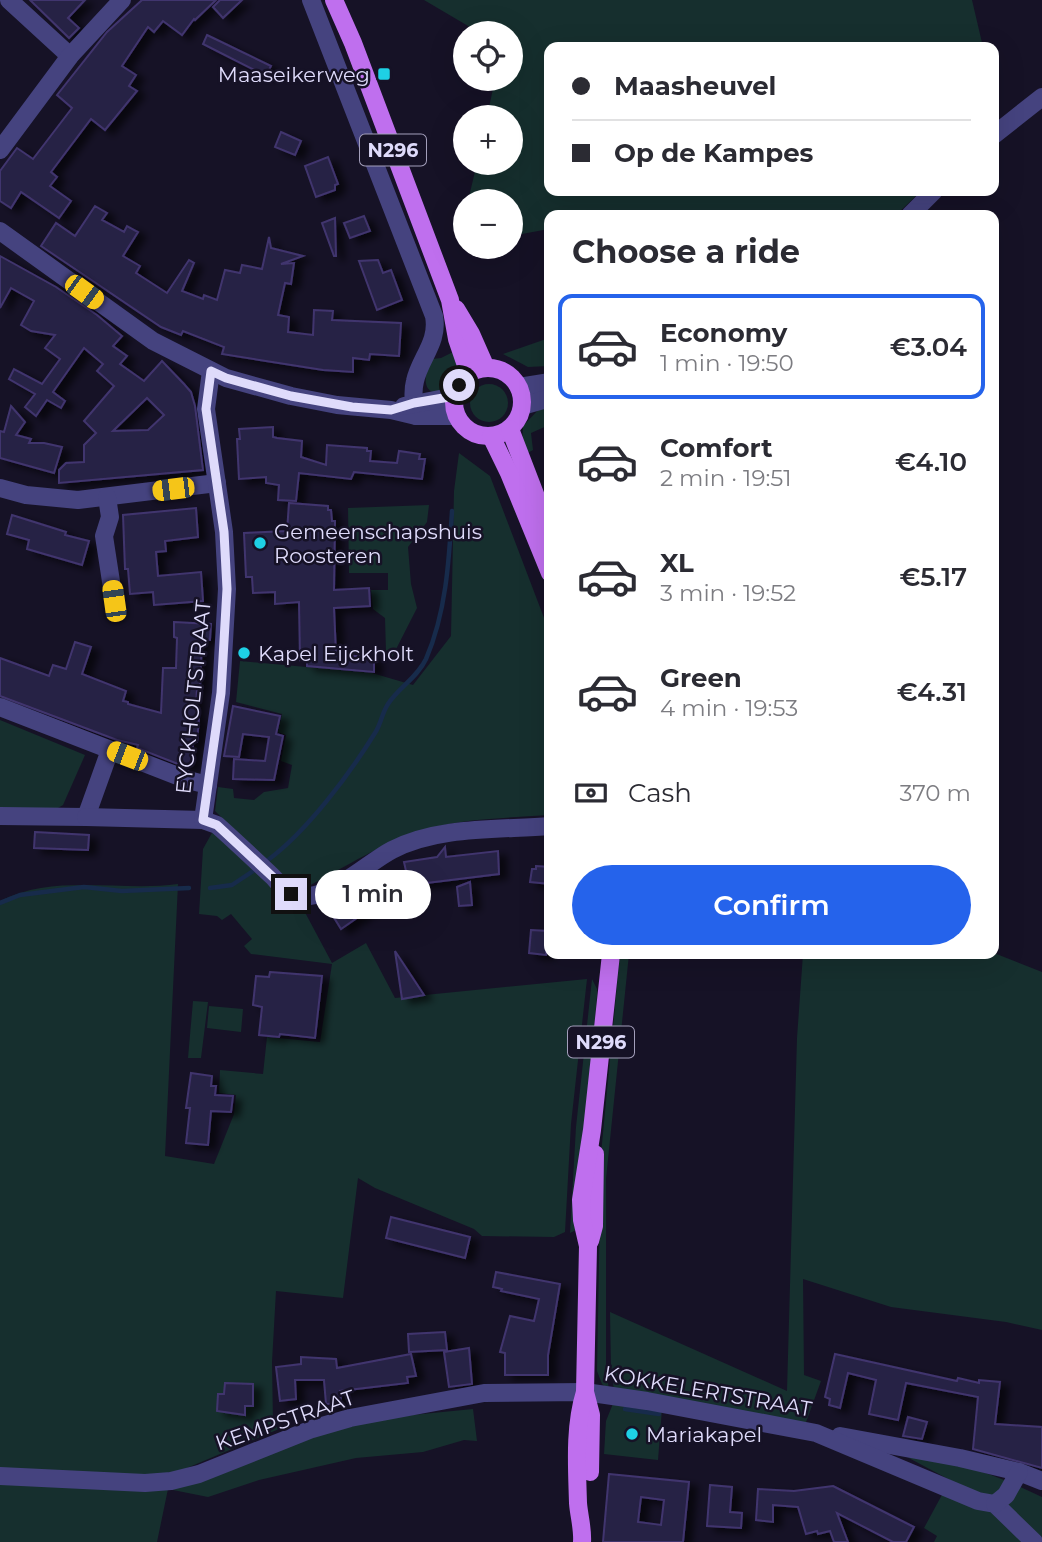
<!DOCTYPE html>
<meta charset="utf-8">
<style>
:root{--surface:#fff;--page:#f2f2f3;--text:#2b2b33;--muted:#7c7c81;--line:#e1e1e2;--accent:#2563eb}
body{margin:0;font-family:Montserrat,sans-serif;background:var(--page);color:var(--text);height:100vh;display:flex;flex-direction:column;font-size:26px;white-space:nowrap}
*{box-sizing:border-box;margin:0}
p{font-size:23px;color:var(--muted)}
.icon{flex:none;width:38px;height:38px;fill:none;stroke:currentColor;stroke-width:2;stroke-linecap:round;stroke-linejoin:round}
.map{position:relative;flex:1;overflow:hidden}
.panel{position:absolute;left:544px;top:210px;width:455px;height:749px;display:flex;flex-direction:column;background:var(--surface);border-radius:14px;box-shadow:0 7px 28px #0002}
.panel>*{flex:none}
.guide{position:absolute;left:544px;top:42px;width:455px;height:154px;border-radius:14px;box-shadow:0 7px 28px #0002;display:grid;align-content:center;height:154px;padding:0 28px;background:var(--surface)}
.fabs{position:absolute;left:453px;top:21px;display:grid;gap:14px}
.fabs a{display:grid;place-items:center;width:70px;height:70px;border-radius:50%;background:var(--surface);box-shadow:0 7px 28px #0002;font-size:35px}
.end{position:absolute;width:32px;height:32px;margin:-16px;border:9px solid #dfdbfb;background:#111;box-shadow:0 0 0 4px #111}
.from{border-radius:50%}
.bubble{position:absolute;height:49px;border-radius:24px;background:var(--surface);box-shadow:0 7px 28px #0002;font-size:23px;font-weight:600;line-height:49px;text-align:center}
.car{position:absolute;width:21px;height:42px;margin:-21px -10px;border-radius:9px;box-shadow:0 0 5px 2px #0007;background:linear-gradient(#f5c518 24%,#345 0 40%,#f5c518 0 76%,#345 0 86%,#f5c518 0)}
.guide b{display:flex;align-items:center;gap:24px;height:66px;font-size:26px}
.guide b+b{border-top:2px solid var(--line)}
.guide i{width:18px;height:18px;background:var(--text)}
ul{padding:0;list-style:none}
li{display:flex;align-items:center;gap:21px;height:105px;margin:0 14px 10px;padding:0 14px;border:4px solid transparent;border-radius:14px}
li div{flex:1}
li b{display:block;font-size:26px}
li em{font-style:normal;font-weight:600}
li.selected{border-color:var(--accent)}
li>.icon{width:63px;height:63px;stroke-width:1.5}
h2{padding:0 28px;font-size:32px;line-height:84px}
.pay{display:flex;align-items:center;gap:18px;height:77px;padding:0 28px;font-size:26px}
.pay p{margin-inline-start:auto}
.cta{display:flex;gap:14px;margin-top:auto;padding:14px 28px}
.cta a{flex:1;height:80px;border-radius:42px;background:var(--accent);color:#fff;font-size:28px;font-weight:600;line-height:80px;text-align:center}
.map>svg:first-child{display:block}
.green{fill:#162f2e}
.lines{fill:none;stroke-linecap:round;stroke-linejoin:round}
.stream{stroke:#172b4b;stroke-width:4.5}
.building{fill:#282145;stroke:#41356e;stroke-width:2;fill-rule:evenodd;filter:url(#shadow)}
.minor{stroke:#45437f;stroke-width:18}
.major{stroke:#bf6fee;stroke-width:18}
.route{stroke:#dfdbfb;stroke-width:9}
.poi-dot{fill:#1ed0e5;stroke:#161226;stroke-width:2.5}
.labels{text-anchor:middle;dominant-baseline:central;stroke-width:5;stroke-linejoin:round;paint-order:stroke}
.shield{fill:#161226;stroke:#a39fbb;stroke-width:2}
.shield-label{font-size:19px;font-weight:bold;fill:#dfdbfb}
.poi-label{font-size:21px;fill:#dfdbfb;stroke:#161226;text-anchor:start}
.street-label{font-size:21px;fill:#dfdbfb;stroke:#161226}
</style>
<div class="map">
<svg width="1042" height="1542" viewBox="0 0 1042 1542">
<defs>
<filter id="shadow"><feDropShadow dx="8" dy="4.5" stdDeviation="3.5" flood-color="#0009"/></filter>
</defs>
<rect width="100%" height="100%" fill="#161226"/>
<!-- green -->
<g class="green">
<path d="M424,0h548l11,47h-433v144h368l1,2 -23,22h-346l-1,14 -38,7v-35h-43l9,-38h34v-46h-24l8,-38h16v-46h-31z"/>
<path d="M549,338v28l-21,1 -25,-13z"/>
<path d="M455,351c15,50 -49,58 -23,8l9,-1z"/>
<circle cx="489" cy="403" r="19"/>
<path d="M549,404v21l-18,8 2,17 -9,5 -2,-7 1,-22 19,-20z"/>
<path d="M459,453l31,23 59,155v184c-39,3 -80,3 -118,13 -45,12 -87,40 -128,61h-8l-80,-78 3,-24 15,2 1,9 20,2 10,-8 24,-4 4,-23 -11,-4 5,-26 -8,-3 4,-18 -46,-12 4,-41 132,12 41,12 38,-49 3,-145z"/>
<path d="M429,505l-2,17 -19,25 3,37 6,24 -26,51 -5,-7 -1,-34 -12,-9 -2,-19h17v-17h-39l-1,-65z"/>
<path d="M0,720l85,35 -22,50 -10,6 -53,-2z"/>
<path d="M213,831l87,72 32,60 34,-20 29,55 192,-19 -16,145 -6,108 -11,5 -72,-1 -8,-7 -99,-41 -17,-10 -15,120 -67,-7 -4,71 1,61 6,6 -92,39 -18,21 142,-55 81,-17 81,-8 4,32 -13,-1 -41,12 -67,6 -97,22 -51,17 -40,-8 -11,53h-157v-641c55,-28 120,-9 178,-17l-13,272 49,8 20,-50 2,-19 -17,-2 1,-23 43,4 4,-37 53,5 12,-78 -81,-10 -7,-8 8,-7 -21,-25 -9,6 -5,-4 -18,-2 4,-65z"/>
<path d="M994,953l48,19v358l-36,-8 -115,-15 -88,-28 1,96 17,6 -16,44 -191,-34 -3,-24 -1,-55 177,79 10,-353 6,-84z"/>
<path d="M620,954h9l-23,225v189l3,22 -7,-6 -5,-13 4,-217z"/>
<path d="M592,979l5,10v7l-21,234 -6,3 6,-106z"/>
<path d="M193,1001l15,1 -7,56h-13z"/>
<path d="M209,1006l34,3 -2,23 -34,-4z"/>
<path d="M614,1401l48,8 -4,51 -54,-6 2,-33z"/>
<path d="M907,1457c48,2 92,19 135,40v45h-108l3,-6 -13,-8 26,-48z"/>
</g>
<g class="lines">
<!-- stream -->
<g class="stream">
<path d="M268,860c39,-29 81,-85 107,-127 6,-9 7,-20 13,-29 11,-17 29,-26 38,-45 20,-46 23,-98 26,-148"/>
<path d="M210,888l22,-3 24,-16"/>
<path d="M0,903l20,-8 64,-8 38,4 67,-3"/>
<path d="M625,1409l34,5"/>
</g>
</g>
<!-- building -->
<g class="building">
<path d="M30,0h55l-17,18 11,10 -10,10z"/>
<path d="M142,0h74l-21,20 -1,-1 -12,16 -19,-14 -9,11 -6,-5 -26,39 14,9 -7,11 8,5 -32,39 -14,-11 -40,53 6,5 -7,9 21,15 -12,17 -38,-26 -10,16 -11,-7v-30l17,-23 16,11 39,-51 -15,-13 50,-63z"/>
<path d="M220,0h22l-19,18 -10,-11z"/>
<path d="M207,35l64,31 -5,10 -63,-32z"/>
<path d="M281,132l20,9 -6,14 -20,-8z"/>
<path d="M328,157l10,27 -3,1v5l-19,7 -11,-31z"/>
<path d="M95,206l12,7 -5,7 22,12 3,-6 11,6 -15,24 17,10 -4,7 31,20 22,-33 5,3 -12,28 21,8 1,-4 13,5 8,-30 15,3 2,-8 20,4 7,-32 2,11 32,8 -22,8 13,-1 -3,21 -6,-1 -7,32 11,2 -1,15 25,3 1,-25 19,1 -1,9 69,3 -2,33 -29,-2 -1,6 -16,-2v14l-30,-2 -101,-16 2,-7 -41,-16 -2,4 -20,-8 -120,-81 15,-23 19,13z"/>
<path d="M364,216l6,15 -20,7 -6,-15z"/>
<path d="M335,218l1,38h-2l-12,-33z"/>
<path d="M0,256l56,31 41,28 25,21 -9,10 14,10 -7,8 24,17 18,-20 22,23 7,8 4,14 8,64 -144,13v-13l7,-7 18,-1v-17l12,-12 -12,-12 30,-35 -17,-15 6,-7 -19,-16 -31,44 12,9 -4,7 -14,-8 -11,16 -11,-9 10,-13 -26,-15 5,-10 28,15 18,-25 -15,-11 10,-13 -24,-4 -10,-6 13,-24 -23,-13 -11,20zM147,398l17,17 -16,15 -35,1z"/>
<path d="M378,260l5,13 8,-3 11,30 -25,10 -18,-49z"/>
<path d="M11,406l14,16 -9,13 15,4 -2,4h15l18,4 -8,26 -54,-15v-27l4,1z"/>
<path d="M273,427v10l4,1 25,3 -1,16 25,8 1,-20 40,3v3h4l-1,10 27,2 2,-12 21,3 -1,5h6l-3,20 -68,-7 -3,7 -52,-6 -3,28 -18,-1 1,-15 -13,-2v-6l-27,2 -2,-40h3l-1,-10z"/>
<path d="M289,503l39,3v4h3l1,11h3l-1,69 35,-2 1,18 -36,2 2,46 38,4v14l-67,-6v-7l-7,1 -1,-58 -24,2v-12l-22,1 -1,-16h-6l-2,-44 43,-2z"/>
<path d="M196,508l2,29 -33,4 1,10 -10,1 2,24 43,-4 2,29 -49,4 -1,-13 -23,2 -2,-25h-3l-2,-54z"/>
<path d="M12,515l54,17 -1,3 24,6 -7,24 -55,-16 2,-9 -22,-6z"/>
<path d="M174,622l37,2 -1,16 -8,-1 -2,49h-3l-1,19v11h3l-2,24h-4l-1,24h-9l-46,-18 1,-3 -21,-5 -117,-44v-38l49,18 4,-11 13,4 9,-27 16,5 -9,27 44,17 -3,10 5,1v2l33,9 2,-45h13l1,-30 -3,-1z"/>
<path d="M233,706l47,10 -4,18 7,2 -9,44 -41,-1 1,-20 31,2 4,-24 -26,-3 -4,23 -15,-1z"/>
<path d="M35,832l54,3 -1,15 -54,-2z"/>
<path d="M445,847l1,10 52,-6 1,23 -113,14 4,7 -49,34 -13,-21 55,-35 23,-2 -2,-9 33,-5z"/>
<path d="M536,866l14,1v17l-20,-2 2,-13h4z"/>
<path d="M470,882l2,23 -13,1 -2,-19z"/>
<path d="M531,930l17,1 -2,24 -17,-2z"/>
<path d="M395,951l29,44 -22,4z"/>
<path d="M270,972l52,4 -7,62 -35,-4 -1,3 -20,-2 3,-28 -9,-2 3,-29 13,1z"/>
<path d="M191,1073l21,3 -1,10h5l-1,9 18,1 -2,16 -20,-1 -3,34 -22,-2 4,-35h-4z"/>
<path d="M391,1217l79,20 -5,21 -79,-20z"/>
<path d="M496,1272l64,12 -12,71v20h-43v-22l-5,-1 10,-36 24,5 5,-22 -38,-8 1,-2 -9,-2z"/>
<path d="M445,1332l2,18 -38,2 -1,-18z"/>
<path d="M469,1348l3,36 -23,3 -5,-35z"/>
<path d="M411,1354l5,22 -9,1 1,6 -68,8 1,12 -15,1 -2,-24h-29l1,19 -16,2 -4,-34 25,-3v-7l35,2 1,9z"/>
<path d="M835,1354l122,27 1,-3 21,5v-3l21,2 -5,42 47,3v41l-69,-19 5,-52 -72,-14 -8,37 -29,-6 7,-34 -28,-7 -8,35 -11,-3 1,-6 -5,-2z"/>
<path d="M225,1383l28,1v22h-8v9l-28,-4 1,-17h6z"/>
<path d="M908,1417l19,5 -5,17 -19,-3z"/>
<path d="M609,1474l80,8 -6,60h-80zM641,1497l23,3 -3,25 -23,-3z"/>
<path d="M710,1485l22,2 -2,25 12,1 -1,15 -34,-2z"/>
<path d="M833,1486l81,41 -8,15h-13l-56,-29 11,29h-14l-4,-11 -12,3 -1,-3 -11,3 -8,-27 -25,-2v17l-17,-2 2,-31 36,2z"/>
</g>
<g class="lines">
<!-- minor -->
<g class="minor">
<path d="M9,0l61,56"/>
<path d="M311,0l123,316c5,26 -14,42 -19,65 -3,12 -1,23 1,35"/>
<path d="M994,135l48,-38"/>
<path d="M0,150l70,-94 52,-56"/>
<path d="M910,215l24,-24"/>
<path d="M0,231l153,110 73,37 65,18 46,9 54,5 25,6h41"/>
<path d="M519,387l31,-5"/>
<path d="M404,406l51,-10"/>
<path d="M522,406l28,-8"/>
<path d="M0,488l26,7 52,5 139,-17"/>
<path d="M107,497l3,20 -6,19 10,65"/>
<path d="M0,707l188,73 20,5"/>
<path d="M0,816l86,1 24,-67"/>
<path d="M86,817l117,3 14,5c19,17 37,34 55,51 6,6 13,15 20,18 31,13 73,-30 100,-44 46,-24 106,-20 158,-24"/>
<path d="M203,820l18,-127 6,-104 -3,-57 -18,-123 5,-38"/>
<path d="M840,1436l120,22 59,14 23,9"/>
<path d="M0,1476l145,7 26,-2 28,-7 113,-45 38,-11 134,-25 101,-1 62,9 169,32 162,68 17,3 39,38"/>
<path d="M995,1504l11,-9 13,-23"/>
</g>
<!-- major -->
<g class="major">
<path d="M334,0l19,43 97,257 7,39 12,35"/>
<path d="M456,309l15,25 15,34"/>
<circle cx="488" cy="402" r="34"/>
<path d="M510,429l40,104"/>
<path d="M491,436l18,37 41,100"/>
<path d="M590,1241l4,-15 1,-72"/>
<path d="M585,1392l6,23 -1,57"/>
<path d="M582,1542c1,-13 -3,-26 -4,-39 -1,-36 -4,-76 7,-111l3,-146 -6,-26 -1,-20 11,-70 19,-176"/>
</g>
</g>
<g class="lines">
<!-- route -->
<path class="route" d="M291,894l-74,-69 -14,-5 18,-127 6,-104 -3,-57 -18,-123 5,-38 15,7 65,18 61,11 39,3 23,-7 41,-7 4,-11"/>
</g>
<!-- markers -->
<g class="poi-dot">
<rect x="377" y="67" width="14" height="14" rx="3.5"/>
<circle cx="260" cy="543" r="7"/>
<circle cx="244" cy="653" r="7"/>
<circle cx="632" cy="1434" r="7"/>
</g>
<g class="labels">
<!-- shield labels -->
<g class="shield">
<rect x="360" y="134.5" width="66" height="31" rx="5"/>
<rect x="568" y="1026.5" width="66" height="31" rx="5"/>
</g>
<g class="shield-label">
<text x="393" y="150">N296</text>
<text x="601" y="1042">N296</text>
</g>
<!-- poi labels -->
<g class="poi-label">
<text x="370" y="74" text-anchor="end">Maaseikerweg</text>
<text x="274" y="531">Gemeenschapshuis<tspan x="274" dy="24">Roosteren</tspan></text>
<text x="258" y="653">Kapel Eijckholt</text>
<text x="646" y="1434">Mariakapel</text>
</g>
<!-- street labels -->
<g class="street-label">
<text transform="translate(193 697) rotate(-84)">EYCKHOLTSTRAAT</text>
<text transform="translate(708 1391) rotate(10)">KOKKELERTSTRAAT</text>
<text transform="translate(285 1420) rotate(-19)">KEMPSTRAAT</text>
</g>
</g>
</svg>
<div class="fabs">
<a><svg class="icon" aria-label="locate" viewBox="0 0 24 24"><circle cx="12" cy="12" r="6"/><path d="M12 2v4M12 18v4M2 12h4M18 12h4"/></svg></a>
<a>+</a>
<a>−</a>
</div>
<i class="end from" style="left:459px;top:385px"></i>
<i class="end" style="left:291px;top:894px"></i>
<div class="bubble" style="left:315px;top:870px;width:116px">1 min</div>
<i class="car" style="left:84px;top:292px;rotate:126deg"></i>
<i class="car" style="left:173px;top:489px;rotate:263deg"></i>
<i class="car" style="left:114px;top:601px;rotate:352deg"></i>
<i class="car" style="left:127px;top:756px;rotate:291deg"></i>
<div class="guide">
<b><i class="from"></i>Maasheuvel</b>
<b><i></i>Op de Kampes</b>
</div>
<section class="panel">
<h2>Choose a ride</h2>
<ul>
<li class="selected"><svg class="icon" aria-label="car" viewBox="0 0 24 24"><path d="M5 17H2v-5l4-1 3-4h7l3 4 3 1v5h-3M9 17h6M6 11h13"/><circle cx="7" cy="17" r="2"/><circle cx="17" cy="17" r="2"/></svg><div><b>Economy</b><p>1 min · 19:50</p></div><em>€3.04</em></li>
<li><svg class="icon" aria-label="car" viewBox="0 0 24 24"><path d="M5 17H2v-5l4-1 3-4h7l3 4 3 1v5h-3M9 17h6M6 11h13"/><circle cx="7" cy="17" r="2"/><circle cx="17" cy="17" r="2"/></svg><div><b>Comfort</b><p>2 min · 19:51</p></div><em>€4.10</em></li>
<li><svg class="icon" aria-label="car" viewBox="0 0 24 24"><path d="M5 17H2v-5l4-1 3-4h7l3 4 3 1v5h-3M9 17h6M6 11h13"/><circle cx="7" cy="17" r="2"/><circle cx="17" cy="17" r="2"/></svg><div><b>XL</b><p>3 min · 19:52</p></div><em>€5.17</em></li>
<li><svg class="icon" aria-label="car" viewBox="0 0 24 24"><path d="M5 17H2v-5l4-1 3-4h7l3 4 3 1v5h-3M9 17h6M6 11h13"/><circle cx="7" cy="17" r="2"/><circle cx="17" cy="17" r="2"/></svg><div><b>Green</b><p>4 min · 19:53</p></div><em>€4.31</em></li>
</ul>
<div class="pay"><svg class="icon" aria-label="cash" viewBox="0 0 24 24"><path d="M3 7h18v10H3z"/><circle cx="12" cy="12" r="2"/></svg>Cash<p>370 m</p></div>
<div class="cta"><a>Confirm</a></div>
</section>
</div>
